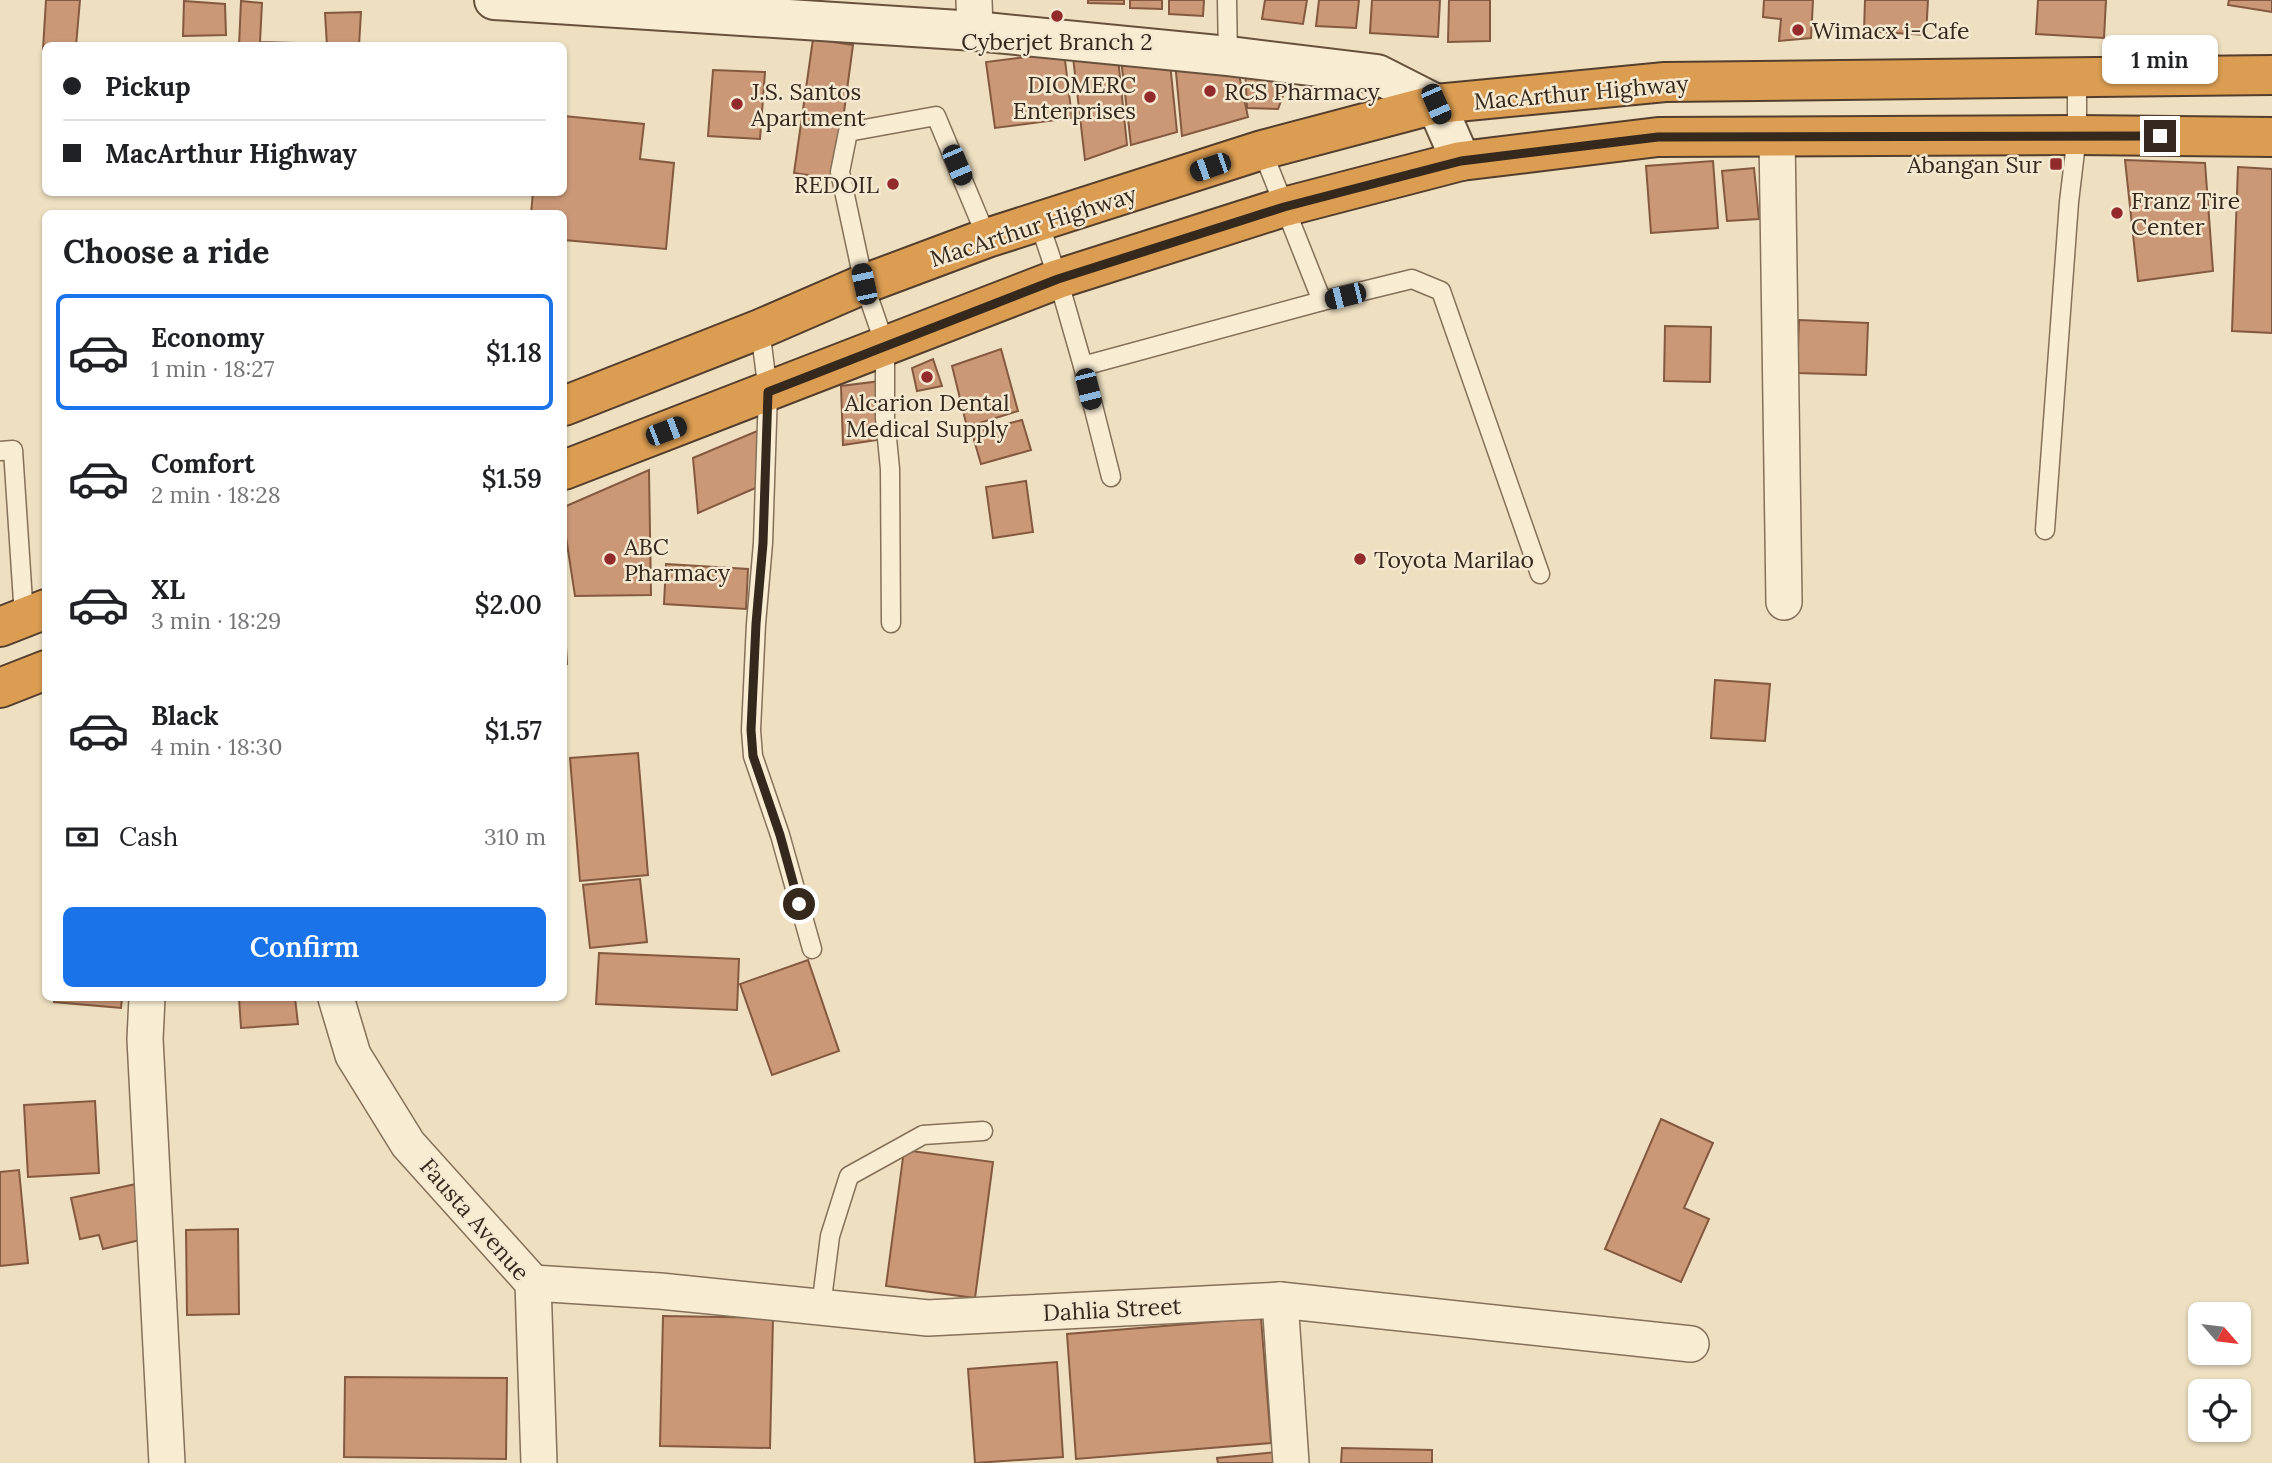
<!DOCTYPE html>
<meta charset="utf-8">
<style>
:root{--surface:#fff;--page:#f6f6f6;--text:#202124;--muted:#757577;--line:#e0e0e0;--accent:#1a73e8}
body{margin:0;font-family:Lora,serif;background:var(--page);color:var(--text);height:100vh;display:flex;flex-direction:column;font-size:26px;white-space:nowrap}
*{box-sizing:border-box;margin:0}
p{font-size:23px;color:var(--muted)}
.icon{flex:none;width:38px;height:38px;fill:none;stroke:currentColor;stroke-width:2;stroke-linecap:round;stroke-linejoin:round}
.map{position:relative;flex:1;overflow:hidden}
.details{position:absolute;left:42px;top:210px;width:525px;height:791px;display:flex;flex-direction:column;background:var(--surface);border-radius:10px;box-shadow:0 2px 5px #0004}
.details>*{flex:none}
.banner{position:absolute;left:42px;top:42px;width:525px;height:154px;border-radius:10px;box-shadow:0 2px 5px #0004;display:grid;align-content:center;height:154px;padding:0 21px;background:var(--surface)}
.needle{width:46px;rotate:118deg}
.fabs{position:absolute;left:2188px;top:1302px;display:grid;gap:14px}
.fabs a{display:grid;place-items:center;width:63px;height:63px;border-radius:10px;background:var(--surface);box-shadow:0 2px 5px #0004;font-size:35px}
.end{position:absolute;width:32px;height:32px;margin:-16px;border:9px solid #35281d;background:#fff;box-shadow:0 0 0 4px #fff}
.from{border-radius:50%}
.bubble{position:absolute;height:49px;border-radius:10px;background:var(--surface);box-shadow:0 2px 5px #0004;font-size:23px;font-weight:600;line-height:49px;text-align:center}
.car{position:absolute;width:21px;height:42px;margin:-21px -10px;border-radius:9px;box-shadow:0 0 5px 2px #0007;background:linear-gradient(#222 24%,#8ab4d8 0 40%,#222 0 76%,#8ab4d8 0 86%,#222 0)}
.banner b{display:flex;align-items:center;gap:24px;height:66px;font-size:26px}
.banner b+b{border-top:2px solid var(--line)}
.banner i{width:18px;height:18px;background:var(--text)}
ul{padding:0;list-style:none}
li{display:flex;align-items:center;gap:21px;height:116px;margin:0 14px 10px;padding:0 7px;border:4px solid transparent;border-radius:10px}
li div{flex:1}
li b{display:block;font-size:26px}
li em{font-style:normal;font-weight:600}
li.on{border-color:var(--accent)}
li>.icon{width:63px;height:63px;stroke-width:1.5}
h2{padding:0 21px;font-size:32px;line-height:84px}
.pay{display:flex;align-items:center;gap:18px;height:77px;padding:0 21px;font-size:26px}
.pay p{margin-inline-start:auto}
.primary-button{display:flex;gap:14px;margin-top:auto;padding:14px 21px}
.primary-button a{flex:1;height:80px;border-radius:10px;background:var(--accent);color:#fff;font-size:28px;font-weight:600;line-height:80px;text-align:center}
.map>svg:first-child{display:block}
.building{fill:#ca9877;stroke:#84593f;stroke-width:2}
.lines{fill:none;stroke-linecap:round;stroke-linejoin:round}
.lane-casing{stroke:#857059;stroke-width:21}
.street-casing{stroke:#857059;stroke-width:38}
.secondary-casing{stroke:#67513c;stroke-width:42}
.highway-casing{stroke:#533e2d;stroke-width:42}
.lane{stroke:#f8ecd3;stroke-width:18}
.street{stroke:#f8ecd3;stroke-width:35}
.secondary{stroke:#f8ecd3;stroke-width:38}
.highway{stroke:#db9d52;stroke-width:38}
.route{stroke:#35281d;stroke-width:9}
.poi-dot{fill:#932a2c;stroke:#f4e9d0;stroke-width:2.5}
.labels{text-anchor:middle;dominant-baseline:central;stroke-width:5;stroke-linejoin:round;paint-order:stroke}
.poi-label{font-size:23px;fill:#35281d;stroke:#f4e9d0;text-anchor:start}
.street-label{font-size:23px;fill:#35281d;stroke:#f4e9d0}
</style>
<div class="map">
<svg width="2272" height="1463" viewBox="0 0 2272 1463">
<rect width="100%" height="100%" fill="#eddfc0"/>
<!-- building -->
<g class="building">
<path d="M46,0h34l-4,46h-30v3h-3z"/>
<path d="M1088,0h36v4l-36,-1z"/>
<path d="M1130,0h32v9l-32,-1z"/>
<path d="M1169,0h35l-1,16 -34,-2z"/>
<path d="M1265,0h42l-4,24 -41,-5z"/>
<path d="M1319,0h40l-3,28 -40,-2z"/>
<path d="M1372,0h68l-2,37 -68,-4z"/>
<path d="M1449,0h41v41l-42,1z"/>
<path d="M1764,0h49l-2,38 -32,3 2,-22 -18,-2z"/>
<path d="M1865,0h63l-2,35 -62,-4z"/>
<path d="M2038,0h68l-2,38 -68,-4z"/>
<path d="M2229,0h43v12l-44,-7z"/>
<path d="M184,1l41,3 1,31 -43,1z"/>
<path d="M241,1l21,2 -2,39 34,1v3h-55z"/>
<path d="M361,12l-2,34h-32l-2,-33z"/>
<path d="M813,39l40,6 -18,134 -41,-6z"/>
<path d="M1064,52l8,66 -77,10 -9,-66z"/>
<path d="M1073,57l45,1 9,87 -42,15z"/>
<path d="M1121,59l49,4 7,69 -46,13z"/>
<path d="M1175,62l62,3 11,52 -66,19z"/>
<path d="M1245,66l49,1 -16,42 -31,-1z"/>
<path d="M713,70l52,2 -5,67 -52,-3z"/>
<path d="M564,116l80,8 -4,35 34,4 -8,86 -102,-9v-26h-33l2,-22h31z"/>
<path d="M2125,160l80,3 8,108 -75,10z"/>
<path d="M1713,161l5,67 -67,5 -5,-67z"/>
<path d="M2238,167l34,2v164l-40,-2z"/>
<path d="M1754,168l5,51 -32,2 -5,-50z"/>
<path d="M1799,320l69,3 -2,52 -69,-2z"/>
<path d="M1665,326l46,1 -1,55 -46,-1z"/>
<path d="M1001,349l17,62 -51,16 -15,-61z"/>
<path d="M933,359l9,27 -25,5 -5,-23z"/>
<path d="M881,381l3,58 -41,6 -2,-59z"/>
<path d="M1022,420l9,30 -50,14 -9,-31z"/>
<path d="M762,429l-2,57 -62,27 -5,-55z"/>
<path d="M649,470l2,125 -76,1 -11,-72v-17z"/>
<path d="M1026,481l7,51 -40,6 -7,-51z"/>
<path d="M666,564l82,5 -2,40 -82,-5z"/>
<path d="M564,611l3,53h-3z"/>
<path d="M1715,680l55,4 -5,57 -54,-3z"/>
<path d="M638,753l10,122 -68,6 -10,-123z"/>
<path d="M640,879l7,63 -57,6 -7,-63z"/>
<path d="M599,953l140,6 -2,51 -141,-6z"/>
<path d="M808,960l31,91 -67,24 -32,-91z"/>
<path d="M55,998h67l-1,10 -67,-6z"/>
<path d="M239,998h56l3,26 -57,4z"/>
<path d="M95,1101l4,72 -71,4 -4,-72z"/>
<path d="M1661,1119l52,24 -29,65 25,11 -28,63 -76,-33z"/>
<path d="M904,1150l89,12 -18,136 -89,-12z"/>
<path d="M19,1170l9,93 -28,3v-94z"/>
<path d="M136,1184l12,54 -45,11 -4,-14 -19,4 -9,-41z"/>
<path d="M238,1229l1,85 -52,1 -1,-85z"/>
<path d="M663,1316l110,2 -3,130 -110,-2z"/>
<path d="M1261,1318l10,125 -195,16 -9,-125z"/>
<path d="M1057,1362l6,95 -88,6 -7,-94z"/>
<path d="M345,1377l162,1 -1,81 -162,-2z"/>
<path d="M1342,1448l90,2v13h-91z"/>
<path d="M1276,1452l1,11h-59l-1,-5z"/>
</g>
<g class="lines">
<defs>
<g id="lane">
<path d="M1227,0l1,56"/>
<path d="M1039,222l19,57 25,87 239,-65 -60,-151"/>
<path d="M1322,301l90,-22 29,12 99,283"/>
<path d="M760,329l8,63 -5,151 -7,81 -5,106 2,26 27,79 32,114"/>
<path d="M1083,366l28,111"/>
<path d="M0,451l13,-1 11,167"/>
<path d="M2045,530l24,-328 8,-67v-57"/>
<path d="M891,623l-1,-154 -5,-51v-73l-21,-61 -24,-112 8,-40 88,-16 51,122"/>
<path d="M821,1307l9,-71 19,-60 74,-41 60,-4"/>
</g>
<g id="street">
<path d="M974,0l1,31"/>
<path d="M1777,136l7,466"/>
<path d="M147,998l-2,41 22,424"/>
<path d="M336,998l17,57 55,89 125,139 6,180"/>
<path d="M533,1283l127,8 268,27 352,-18 411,44"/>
<path d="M1280,1300l11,163"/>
</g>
<path id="secondary" d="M494,0l481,31 253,25 149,18 59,30 25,57"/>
<g id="highway">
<path d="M564,406l196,-77 104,-45 123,-46 275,-88 174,-46 229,-22 607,-7"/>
<path d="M564,470l494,-191 226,-72 177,-46 197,-24 419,-2 195,2"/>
<path d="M0,627l46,-18"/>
<path d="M0,688l46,-18"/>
</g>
</defs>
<!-- lane casing -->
<use href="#lane" class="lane-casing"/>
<!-- street casing -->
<use href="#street" class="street-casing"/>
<!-- secondary casing -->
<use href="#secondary" class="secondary-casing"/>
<!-- highway casing -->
<use href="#highway" class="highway-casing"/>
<!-- lane -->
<use href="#lane" class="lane"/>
<!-- street -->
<use href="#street" class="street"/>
<!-- secondary -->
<use href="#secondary" class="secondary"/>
<!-- highway -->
<use href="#highway" class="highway"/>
</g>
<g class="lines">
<!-- route -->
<path class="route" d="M799,904l-19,-69 -27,-79 -2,-26 5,-106 7,-81 5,-151 290,-113 226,-72 177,-46 197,-24 502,-1"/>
</g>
<!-- markers -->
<g class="poi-dot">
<circle cx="1057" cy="16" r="7"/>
<circle cx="1798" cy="30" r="7"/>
<circle cx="1210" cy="91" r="7"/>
<circle cx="1150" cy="97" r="7"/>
<circle cx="737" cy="104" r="7"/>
<rect x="2049" y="157" width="14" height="14" rx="3.5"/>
<circle cx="893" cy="184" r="7"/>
<circle cx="2117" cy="213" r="7"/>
<circle cx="927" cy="377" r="7"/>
<circle cx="610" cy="559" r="7"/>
<circle cx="1360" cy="559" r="7"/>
</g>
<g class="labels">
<!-- poi labels -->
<g class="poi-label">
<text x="1812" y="30">Wimacx i-Cafe</text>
<text x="1057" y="41" text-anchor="middle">Cyberjet Branch 2</text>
<text x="1136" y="84" text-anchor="end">DIOMERC<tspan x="1136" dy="26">Enterprises</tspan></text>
<text x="751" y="91">J.S. Santos<tspan x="751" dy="26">Apartment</tspan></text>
<text x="1224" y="91">RCS Pharmacy</text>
<text x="2042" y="164" text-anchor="end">Abangan Sur</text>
<text x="879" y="184" text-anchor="end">REDOIL</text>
<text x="2131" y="200">Franz Tire<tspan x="2131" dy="26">Center</tspan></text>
<text x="927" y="402" text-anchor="middle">Alcarion Dental<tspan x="927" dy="26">Medical Supply</tspan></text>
<text x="624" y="546">ABC<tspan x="624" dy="26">Pharmacy</tspan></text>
<text x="1374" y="559">Toyota Marilao</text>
</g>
<!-- street labels -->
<g class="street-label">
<text transform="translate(1581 92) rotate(-5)">MacArthur Highway</text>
<text transform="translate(1033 226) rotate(-18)">MacArthur Highway</text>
<text transform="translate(475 1219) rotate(49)">Fausta Avenue</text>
<text transform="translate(1112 1309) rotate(-3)">Dahlia Street</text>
</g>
</g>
</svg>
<div class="fabs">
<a><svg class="needle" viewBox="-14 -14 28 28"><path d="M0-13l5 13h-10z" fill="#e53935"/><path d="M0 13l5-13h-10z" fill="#757577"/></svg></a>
<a><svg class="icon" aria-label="locate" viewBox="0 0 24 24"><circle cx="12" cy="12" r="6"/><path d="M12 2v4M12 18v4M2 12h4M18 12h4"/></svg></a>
</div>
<i class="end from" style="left:799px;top:904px"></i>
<i class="end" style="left:2160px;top:136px"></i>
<div class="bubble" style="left:2102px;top:35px;width:116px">1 min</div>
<i class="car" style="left:1436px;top:104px;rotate:156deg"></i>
<i class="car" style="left:957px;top:165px;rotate:157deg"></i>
<i class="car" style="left:1210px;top:167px;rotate:251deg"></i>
<i class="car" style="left:864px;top:284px;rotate:348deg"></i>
<i class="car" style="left:1345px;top:296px;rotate:256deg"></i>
<i class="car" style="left:1088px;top:389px;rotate:166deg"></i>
<i class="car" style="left:666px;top:431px;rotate:69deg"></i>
<div class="banner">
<b><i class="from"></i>Pickup</b>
<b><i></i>MacArthur Highway</b>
</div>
<section class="details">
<h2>Choose a ride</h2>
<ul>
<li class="on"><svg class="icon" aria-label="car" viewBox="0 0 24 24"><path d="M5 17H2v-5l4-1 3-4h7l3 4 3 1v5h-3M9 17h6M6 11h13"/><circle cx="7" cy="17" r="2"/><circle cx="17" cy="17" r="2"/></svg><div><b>Economy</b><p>1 min · 18:27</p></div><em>$1.18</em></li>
<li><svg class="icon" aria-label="car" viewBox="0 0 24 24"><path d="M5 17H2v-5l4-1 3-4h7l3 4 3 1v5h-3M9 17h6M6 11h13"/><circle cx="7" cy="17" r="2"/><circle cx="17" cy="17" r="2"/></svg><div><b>Comfort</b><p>2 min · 18:28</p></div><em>$1.59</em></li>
<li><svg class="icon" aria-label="car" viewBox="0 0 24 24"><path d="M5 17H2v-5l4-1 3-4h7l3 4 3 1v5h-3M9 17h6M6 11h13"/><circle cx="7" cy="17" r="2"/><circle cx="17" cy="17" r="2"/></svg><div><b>XL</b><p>3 min · 18:29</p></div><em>$2.00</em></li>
<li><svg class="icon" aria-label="car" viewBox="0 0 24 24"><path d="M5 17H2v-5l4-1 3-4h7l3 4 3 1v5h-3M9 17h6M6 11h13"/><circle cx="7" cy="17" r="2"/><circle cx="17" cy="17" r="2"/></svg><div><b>Black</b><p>4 min · 18:30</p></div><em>$1.57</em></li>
</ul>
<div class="pay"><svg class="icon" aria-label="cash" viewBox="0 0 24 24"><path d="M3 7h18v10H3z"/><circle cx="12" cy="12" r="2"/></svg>Cash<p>310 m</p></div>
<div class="primary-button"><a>Confirm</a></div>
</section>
</div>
